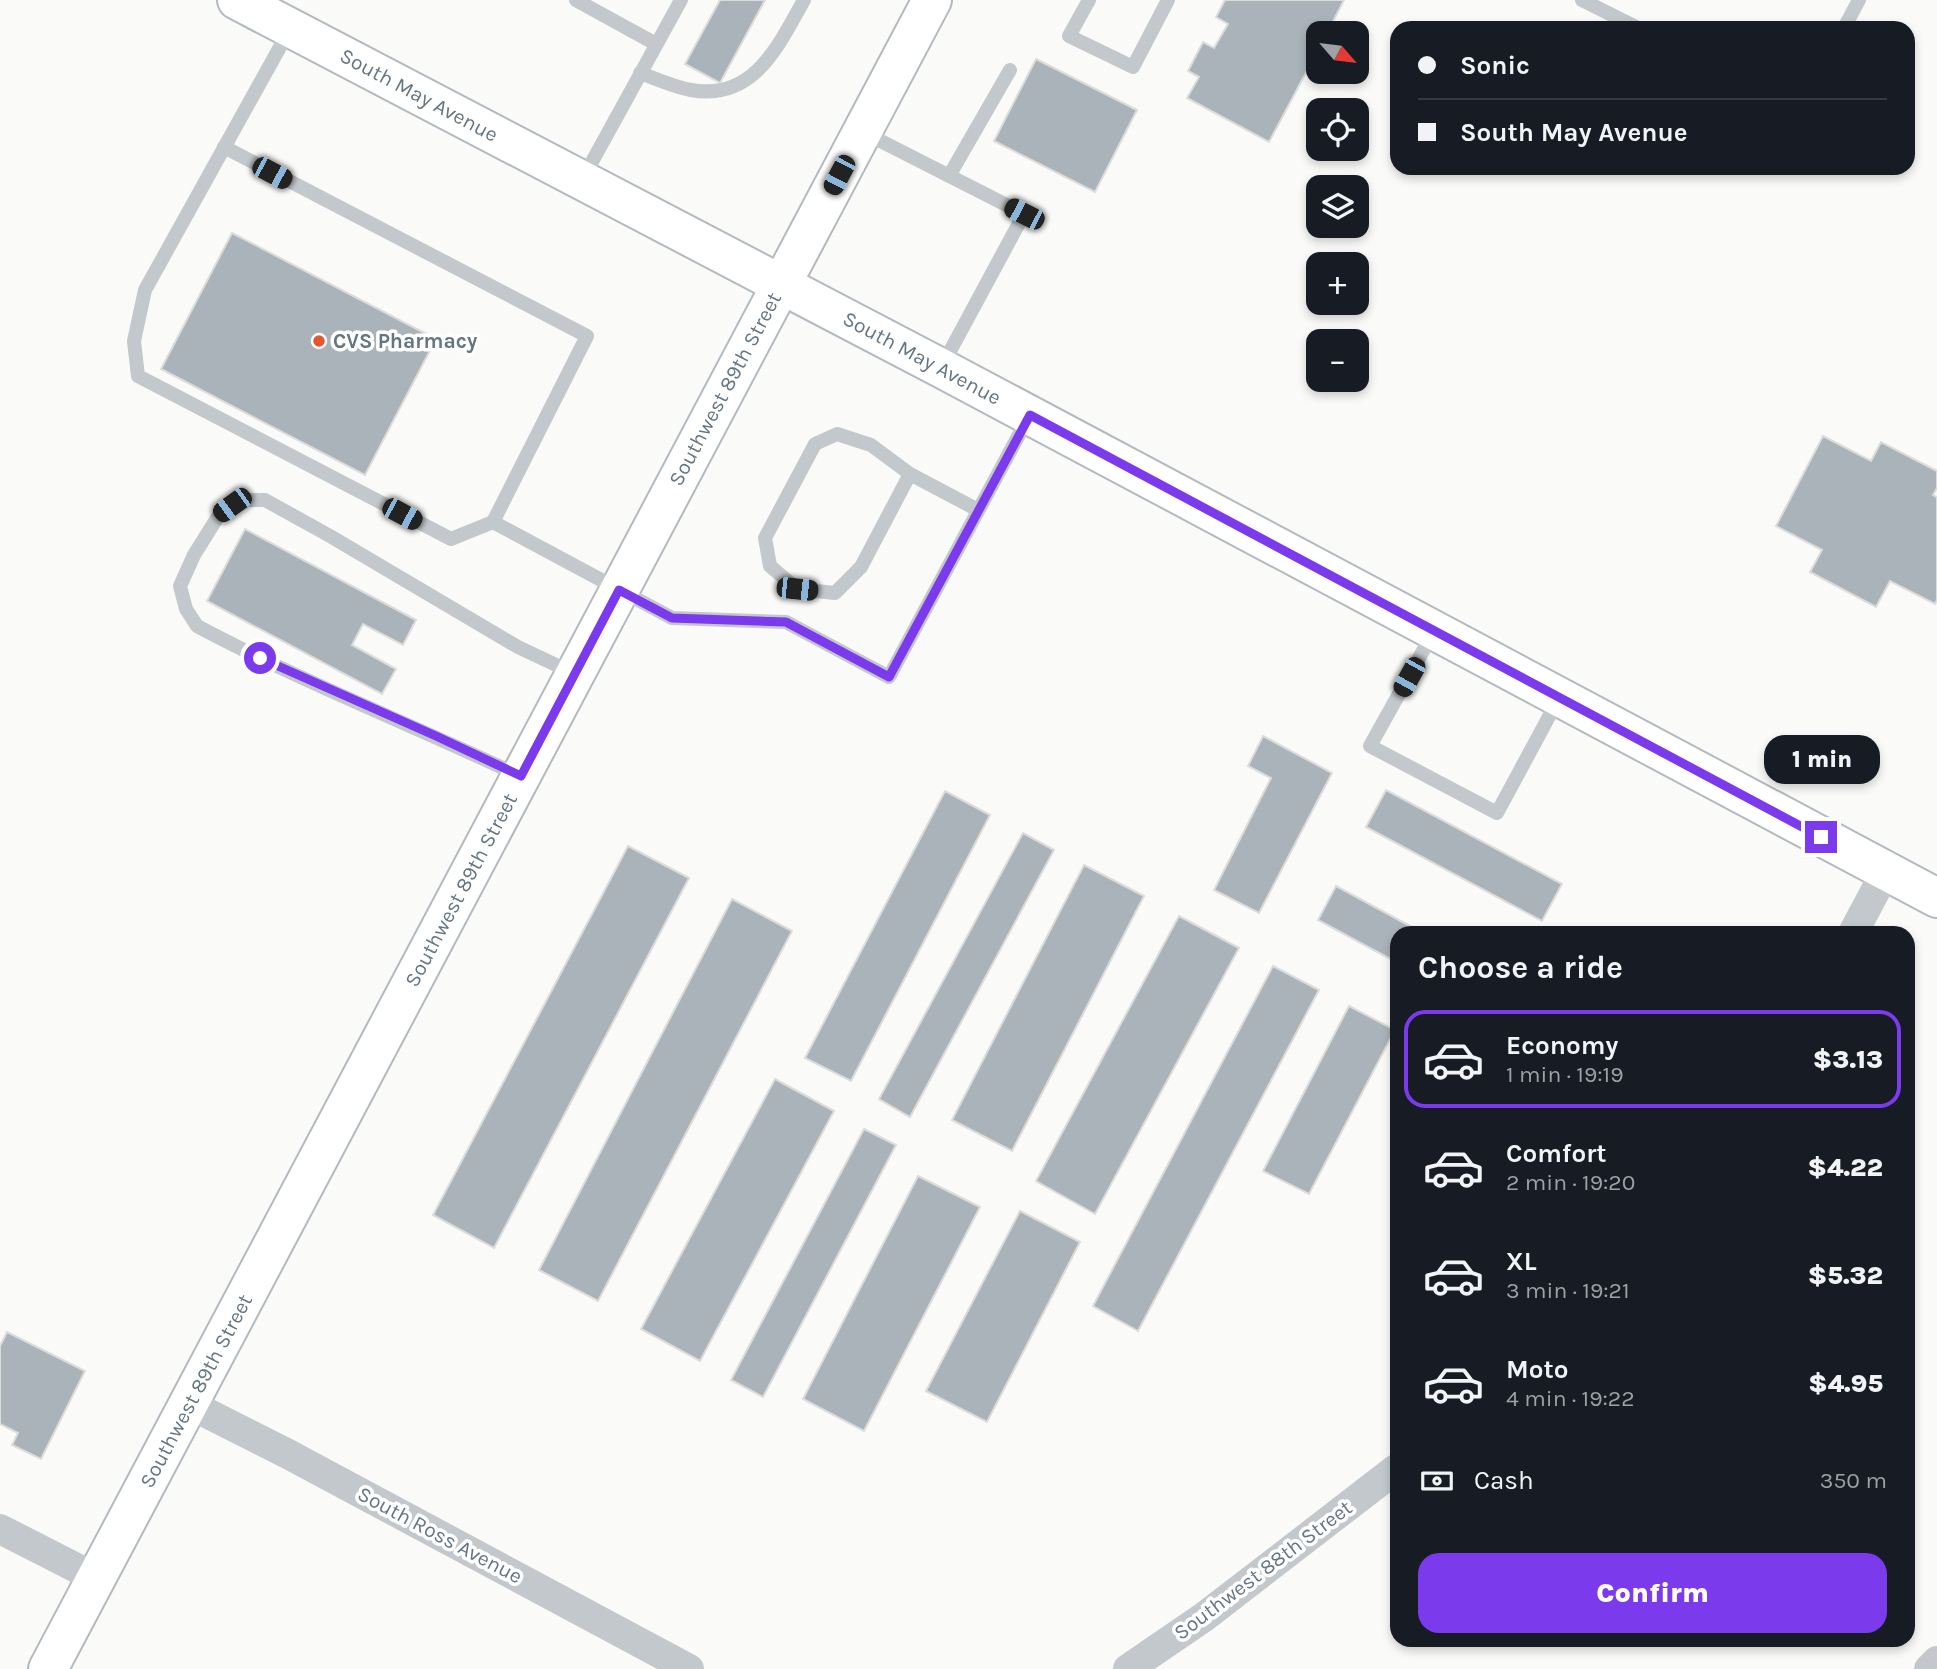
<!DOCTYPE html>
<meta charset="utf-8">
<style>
:root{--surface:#171b24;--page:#242831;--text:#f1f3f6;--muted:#9ea1a6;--line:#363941;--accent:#7c3aed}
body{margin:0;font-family:Karla,sans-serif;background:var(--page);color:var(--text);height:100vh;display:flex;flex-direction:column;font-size:26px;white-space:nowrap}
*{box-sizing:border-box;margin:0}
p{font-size:23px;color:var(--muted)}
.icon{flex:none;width:38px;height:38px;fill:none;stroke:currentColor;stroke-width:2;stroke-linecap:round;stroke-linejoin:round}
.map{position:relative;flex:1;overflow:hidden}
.details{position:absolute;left:1390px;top:926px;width:525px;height:721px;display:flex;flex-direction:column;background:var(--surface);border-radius:21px;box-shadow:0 4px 10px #0003}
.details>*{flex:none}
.guide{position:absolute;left:1390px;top:21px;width:525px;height:154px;border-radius:21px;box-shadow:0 4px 10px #0003;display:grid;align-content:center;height:154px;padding:0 28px;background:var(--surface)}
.needle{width:46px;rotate:118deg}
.buttons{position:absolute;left:1306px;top:21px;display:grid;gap:14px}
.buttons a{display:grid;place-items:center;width:63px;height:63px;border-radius:14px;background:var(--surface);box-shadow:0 4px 10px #0003;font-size:35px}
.end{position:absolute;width:32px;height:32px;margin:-16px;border:9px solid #7c3aed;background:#fff;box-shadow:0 0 0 4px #fff}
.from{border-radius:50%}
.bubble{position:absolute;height:49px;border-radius:21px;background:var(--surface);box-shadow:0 4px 10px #0003;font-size:23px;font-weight:800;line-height:49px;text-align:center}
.car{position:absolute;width:21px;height:42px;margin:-21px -10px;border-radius:9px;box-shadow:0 0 5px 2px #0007;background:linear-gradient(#222 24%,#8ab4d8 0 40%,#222 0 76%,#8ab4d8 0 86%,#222 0)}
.guide b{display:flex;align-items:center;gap:24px;height:66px;font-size:26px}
.guide b+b{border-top:2px solid var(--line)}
.guide i{width:18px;height:18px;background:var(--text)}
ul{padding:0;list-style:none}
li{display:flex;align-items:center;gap:21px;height:98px;margin:0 14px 10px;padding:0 14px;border:4px solid transparent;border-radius:21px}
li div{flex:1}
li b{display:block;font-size:26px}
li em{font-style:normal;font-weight:800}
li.active{border-color:var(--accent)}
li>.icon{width:63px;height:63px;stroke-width:1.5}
h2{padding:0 28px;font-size:32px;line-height:84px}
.pay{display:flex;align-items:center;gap:18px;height:77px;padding:0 28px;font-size:26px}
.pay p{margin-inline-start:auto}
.action{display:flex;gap:14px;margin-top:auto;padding:14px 28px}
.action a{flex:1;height:80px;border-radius:21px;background:var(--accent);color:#fff;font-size:28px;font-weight:800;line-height:80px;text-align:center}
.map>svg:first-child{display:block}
.building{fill:#aab3b9;stroke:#dcdcda;stroke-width:2}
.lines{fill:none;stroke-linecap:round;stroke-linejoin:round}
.secondary-casing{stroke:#b3babf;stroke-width:42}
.service{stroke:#c3c8cc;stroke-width:14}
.minor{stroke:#c3c8cc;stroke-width:30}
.secondary{stroke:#fff;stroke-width:38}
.route{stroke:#7c3aed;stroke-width:9}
.poi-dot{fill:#e4572e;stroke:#fff;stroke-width:2.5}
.labels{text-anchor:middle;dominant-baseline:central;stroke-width:7;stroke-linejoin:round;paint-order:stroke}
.street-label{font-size:21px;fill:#657683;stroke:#fff}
.poi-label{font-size:21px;font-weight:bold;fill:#657683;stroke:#fff;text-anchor:start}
</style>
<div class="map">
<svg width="1937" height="1669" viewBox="0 0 1937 1669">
<rect width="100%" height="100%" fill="#fafaf8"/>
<!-- building -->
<g class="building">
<path d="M720,0h45l-45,83 -35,-19z"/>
<path d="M1225,0h119l-17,33h-9v17l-49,92 -82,-44 12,-21 -11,-6 15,-29 11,6 14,-24 -12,-7z"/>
<path d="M1036,59l101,51 -42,82 -101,-51z"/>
<path d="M232,233l204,106 -71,136 -204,-106z"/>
<path d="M1823,436l48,25 10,-19 56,29v17l-4,7 4,2v103l-2,4 -45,-23 -14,26 -66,-35 12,-22 -46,-24z"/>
<path d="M245,529l171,91 -13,25 -40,-21 -11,21 44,24 -14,25 -175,-93z"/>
<path d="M1263,736l69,37 -73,140 -45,-23 57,-112 -23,-12z"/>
<path d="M1386,790l176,94 -20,37 -176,-94z"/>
<path d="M945,791l45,24 -139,266 -46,-23z"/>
<path d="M1023,833l31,17 -144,267 -31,-18z"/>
<path d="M628,846l61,32 -195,370 -61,-33z"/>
<path d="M1084,865l60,31 -132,255 -60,-31z"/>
<path d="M1336,886l87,47h-27v29l-78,-42z"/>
<path d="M732,899l60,32 -194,370 -59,-31z"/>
<path d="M1179,916l60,32 -144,266 -59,-33z"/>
<path d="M1273,966l46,24 -181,341 -45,-25z"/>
<path d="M1349,1006l46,24 -86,164 -46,-23z"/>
<path d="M775,1079l59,32 -134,250 -59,-32z"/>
<path d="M864,1129l32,16 -133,252 -32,-17z"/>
<path d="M918,1176l62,31 -116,224 -61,-32z"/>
<path d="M1020,1211l60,31 -93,180 -61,-31z"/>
<path d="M7,1332l78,39 -44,88 -29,-14 6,-12 -18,-9v-78z"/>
</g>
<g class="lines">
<defs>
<g id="secondary">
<path d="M237,0l704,368 996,530"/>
<path d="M48,1669l884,-1669"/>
</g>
</defs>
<!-- secondary casing -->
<use href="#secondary" class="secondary-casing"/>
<!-- service -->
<g class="service">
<path d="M576,0l80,44"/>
<path d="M1089,0l-20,36 64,31 35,-67"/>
<path d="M1582,0l56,28"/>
<path d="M1844,28l15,-28"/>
<path d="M290,29l-145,261 -11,51 4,35 313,163 42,-17 179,96 114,4 103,55 139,-259"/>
<path d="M640,73c17,6 34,14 51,17 63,11 87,-44 113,-90"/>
<path d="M863,132l161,82 -82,152"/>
<path d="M224,147l363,189 -94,186"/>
<path d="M949,176l61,-106"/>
<path d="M582,180l99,-180"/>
<path d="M910,474l-49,93 -26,26 -38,-4 -27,-23 -5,-28 50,-94 22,-10 34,11 39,29 68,36"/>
<path d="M1433,633l-63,113 127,67 62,-115"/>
<path d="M520,776c-107,-51 -218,-94 -323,-150l-11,-17 -6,-23 14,-31 25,-40 13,-10 15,-5h18l65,36 188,111 55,26"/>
</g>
<!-- minor -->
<g class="minor">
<path d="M1853,933l33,-62"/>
<path d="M189,1404l99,50 401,215"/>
<path d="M0,1529l96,49"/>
<path d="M1128,1669l76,-52 192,-148"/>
<path d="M1929,1669l8,-8"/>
</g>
<!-- secondary -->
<use href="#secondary" class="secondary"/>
</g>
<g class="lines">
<!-- route -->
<path class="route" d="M260,658l176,78 85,40 98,-186 53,28 114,4 103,55 141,-262 791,422"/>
</g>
<!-- markers -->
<circle class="poi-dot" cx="319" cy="341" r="7"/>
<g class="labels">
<!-- street labels -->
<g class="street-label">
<text transform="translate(419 95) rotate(28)">South May Avenue</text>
<text transform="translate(922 358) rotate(28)">South May Avenue</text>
<text transform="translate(725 389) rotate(-62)">Southwest 89th Street</text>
<text transform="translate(461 890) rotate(-62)">Southwest 89th Street</text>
<text transform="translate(196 1391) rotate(-62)">Southwest 89th Street</text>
<text transform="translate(440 1535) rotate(28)">South Ross Avenue</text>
<text transform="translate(1263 1570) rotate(-37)">Southwest 88th Street</text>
</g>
<!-- poi labels -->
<g class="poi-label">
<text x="333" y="341">CVS Pharmacy</text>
</g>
</g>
</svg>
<div class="buttons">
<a><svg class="needle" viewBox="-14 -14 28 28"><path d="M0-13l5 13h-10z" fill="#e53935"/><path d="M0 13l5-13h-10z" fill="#9ea1a6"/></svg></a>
<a><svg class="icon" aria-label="locate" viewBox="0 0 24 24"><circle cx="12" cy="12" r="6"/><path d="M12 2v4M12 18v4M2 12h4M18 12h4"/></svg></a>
<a><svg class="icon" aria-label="layers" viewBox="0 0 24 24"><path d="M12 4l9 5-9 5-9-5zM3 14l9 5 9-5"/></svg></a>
<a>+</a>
<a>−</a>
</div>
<i class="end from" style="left:260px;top:658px"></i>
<i class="end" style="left:1821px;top:837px"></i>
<div class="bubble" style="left:1764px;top:735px;width:116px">1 min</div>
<i class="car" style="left:272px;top:173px;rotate:118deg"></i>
<i class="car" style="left:839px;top:175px;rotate:208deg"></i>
<i class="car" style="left:1024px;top:214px;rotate:297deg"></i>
<i class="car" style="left:232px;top:505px;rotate:234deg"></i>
<i class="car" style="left:402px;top:514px;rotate:118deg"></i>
<i class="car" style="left:797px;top:589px;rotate:96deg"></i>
<i class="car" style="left:1409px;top:677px;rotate:209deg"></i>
<div class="guide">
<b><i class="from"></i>Sonic</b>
<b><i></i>South May Avenue</b>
</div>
<section class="details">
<h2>Choose a ride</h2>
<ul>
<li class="active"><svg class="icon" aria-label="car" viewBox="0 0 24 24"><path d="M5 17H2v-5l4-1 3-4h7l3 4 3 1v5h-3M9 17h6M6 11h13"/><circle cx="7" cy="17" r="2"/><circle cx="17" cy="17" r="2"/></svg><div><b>Economy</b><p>1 min · 19:19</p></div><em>$3.13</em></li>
<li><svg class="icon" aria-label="car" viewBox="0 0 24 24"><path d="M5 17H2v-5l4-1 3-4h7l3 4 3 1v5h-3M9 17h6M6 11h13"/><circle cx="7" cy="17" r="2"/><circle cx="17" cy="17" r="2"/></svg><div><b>Comfort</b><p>2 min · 19:20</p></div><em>$4.22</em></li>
<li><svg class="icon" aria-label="car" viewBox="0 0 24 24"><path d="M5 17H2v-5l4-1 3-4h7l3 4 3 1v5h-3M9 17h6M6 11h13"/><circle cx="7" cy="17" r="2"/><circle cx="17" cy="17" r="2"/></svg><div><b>XL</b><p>3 min · 19:21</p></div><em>$5.32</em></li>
<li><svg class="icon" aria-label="car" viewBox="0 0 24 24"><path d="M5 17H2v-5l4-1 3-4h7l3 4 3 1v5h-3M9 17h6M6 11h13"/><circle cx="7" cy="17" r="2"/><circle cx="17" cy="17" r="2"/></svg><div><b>Moto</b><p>4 min · 19:22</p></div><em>$4.95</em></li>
</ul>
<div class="pay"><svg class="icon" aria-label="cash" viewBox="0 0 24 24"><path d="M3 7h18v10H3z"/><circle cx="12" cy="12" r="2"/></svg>Cash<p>350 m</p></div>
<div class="action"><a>Confirm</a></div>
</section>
</div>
